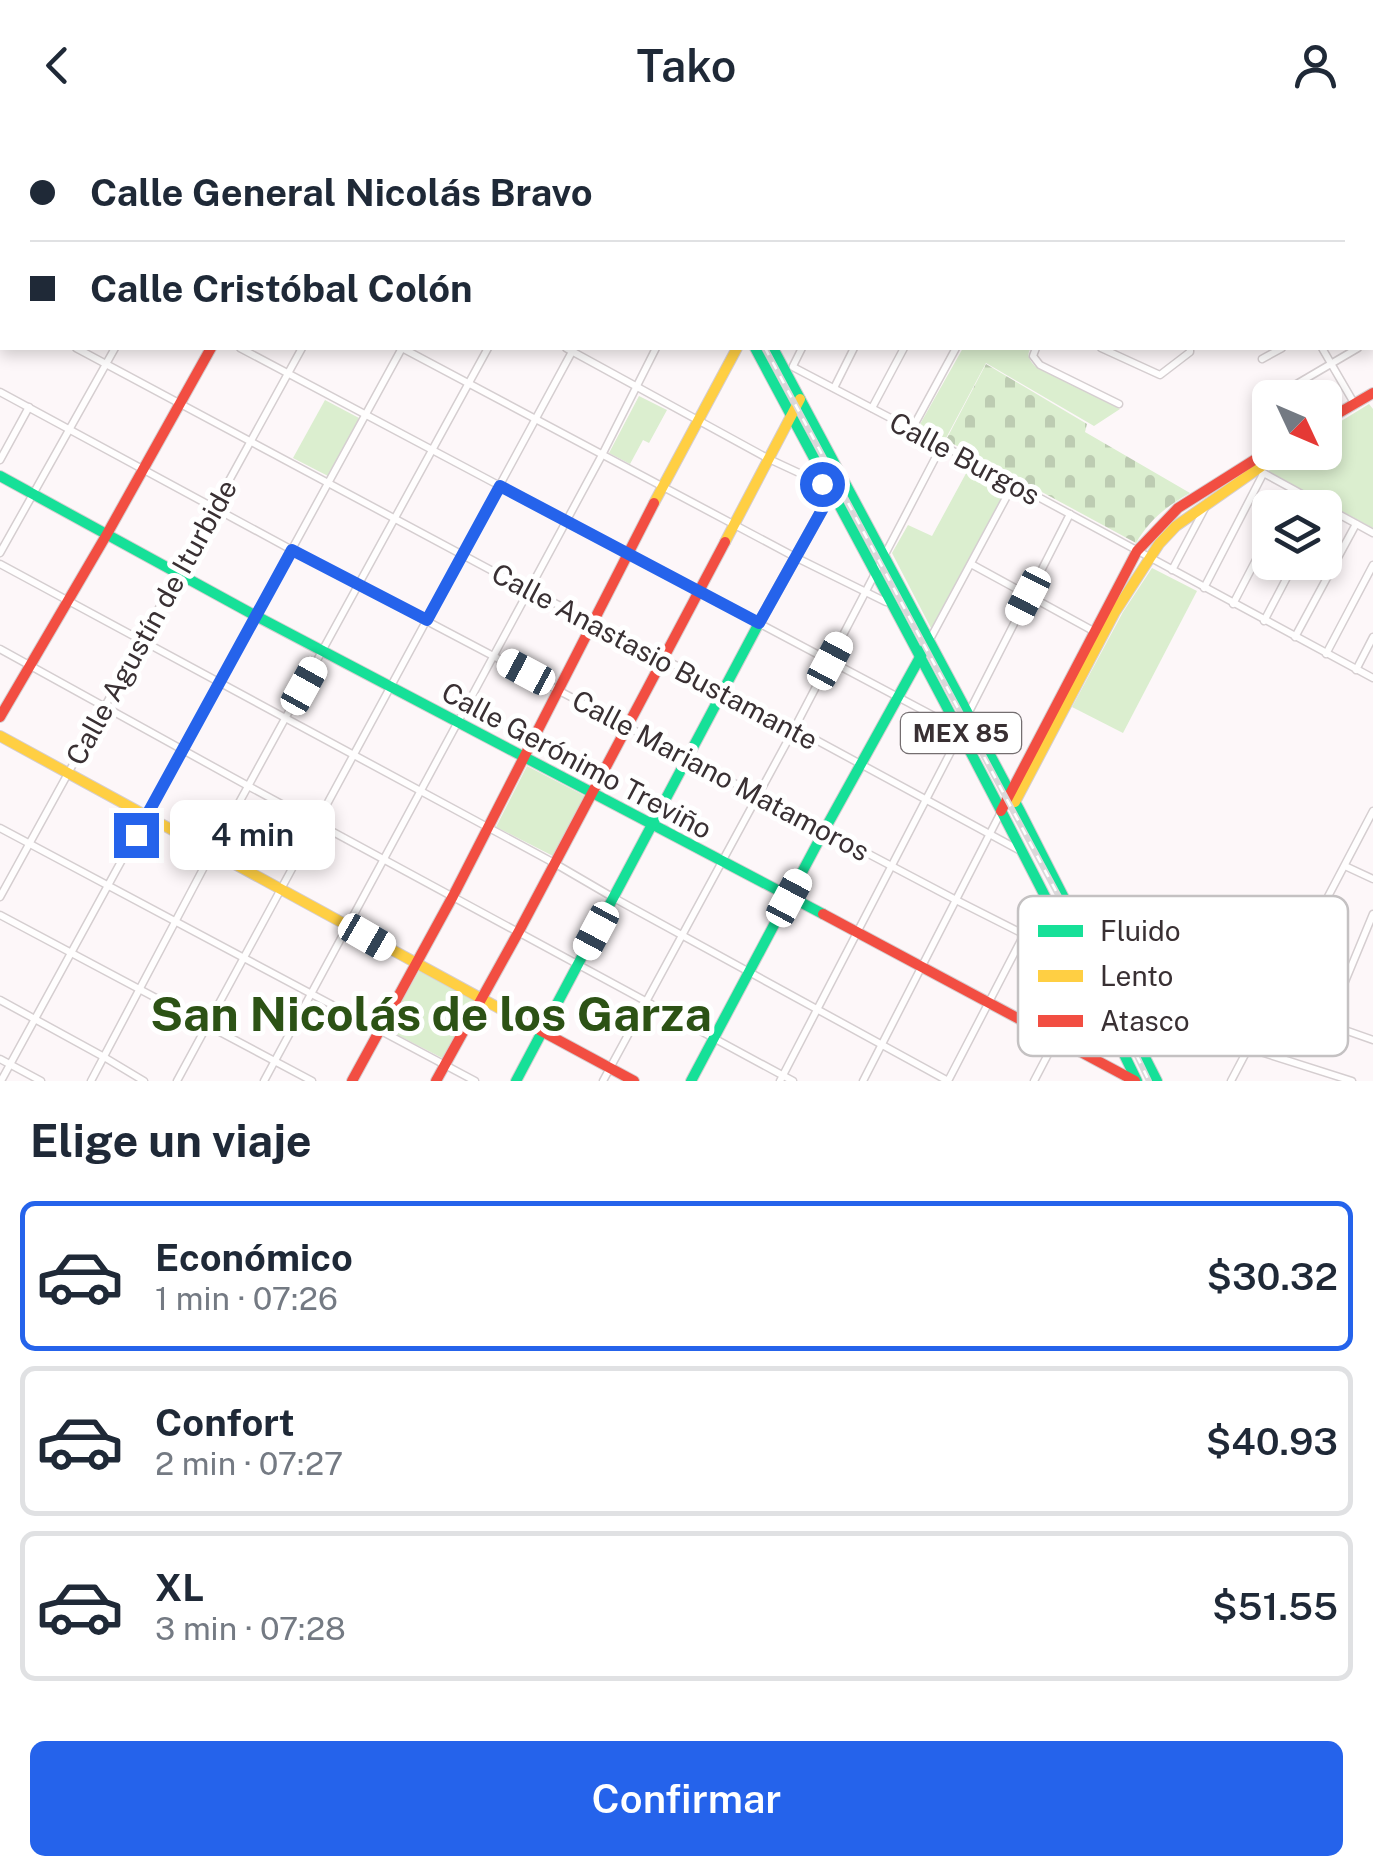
<!DOCTYPE html>
<html lang="es">
<meta charset="utf-8">
<style>
:root{--surface:#fff;--page:#f2f2f3;--text:#1f2937;--muted:#747a83;--line:#e0e1e3;--accent:#2563eb}
body{margin:0;font-family:"Public Sans",sans-serif;background:var(--page);color:var(--text);height:100vh;display:flex;flex-direction:column;font-size:38px;white-space:nowrap}
*{box-sizing:border-box;margin:0}
p{font-size:32px;color:var(--muted)}
.icon{flex:none;width:55px;height:55px;fill:none;stroke:currentColor;stroke-width:2;stroke-linecap:round;stroke-linejoin:round}
.map{position:relative;height:951px;overflow:hidden}
.panel{display:flex;flex-direction:column;background:var(--surface);flex:1}
.panel>*{flex:none}
.top-card{position:absolute;left:0px;top:0px;width:1375px;height:220px;box-shadow:0 5px 15px #0003;display:grid;align-content:center;height:220px;padding:0 30px;background:var(--surface)}
.needle{width:65px;rotate:134deg}
.buttons{position:absolute;left:1252px;top:250px;display:grid;gap:20px}
.buttons a{display:grid;place-items:center;width:90px;height:90px;border-radius:15px;background:var(--surface);box-shadow:0 5px 15px #0003;font-size:50px}
.end{position:absolute;width:45px;height:45px;margin:-22px;border:12px solid #2563eb;background:#fff;box-shadow:0 0 0 5px #fff}
.from{border-radius:50%}
.bubble{position:absolute;height:70px;border-radius:15px;background:var(--surface);box-shadow:0 5px 15px #0003;font-size:32px;font-weight:600;line-height:70px;text-align:center}
.car{position:absolute;width:30px;height:60px;margin:-30px -15px;border-radius:12px;box-shadow:0 0 8px 2px #0007;background:linear-gradient(#fff 24%,#345 0 40%,#fff 0 76%,#345 0 86%,#fff 0)}
.top-card b{display:flex;align-items:center;gap:35px;height:95px;font-size:38px}
.top-card b+b{border-top:2px solid var(--line)}
.top-card i{width:25px;height:25px;background:var(--text)}
ul{padding:0;list-style:none}
li{display:flex;align-items:center;gap:30px;height:150px;margin:0 20px 15px;padding:0 10px;border:5px solid var(--line);border-radius:15px}
li div{flex:1}
li b{display:block;font-size:38px}
li em{font-style:normal;font-weight:600}
li.selected{border-color:var(--accent)}
li>.icon{width:90px;height:90px;stroke-width:1.5}
h2{padding:0 30px;font-size:45px;line-height:120px}
.primary-button{display:flex;gap:20px;margin-top:auto;padding:20px 30px}
.primary-button a{flex:1;height:115px;border-radius:15px;background:var(--accent);color:#fff;font-size:40px;font-weight:600;line-height:115px;text-align:center}
header{display:flex;justify-content:space-between;align-items:center;height:130px;padding:0 30px;background:var(--surface);font-size:45px;font-weight:600}
.map>svg:first-child{display:block}
.green{fill:#dbeecf}
.cemetery{fill:url(#cemetery-stones)}
.lines{fill:none;stroke-linecap:round;stroke-linejoin:round}
.street-casing{stroke:#d5ced0;stroke-width:9}
.fast-casing{stroke:#d5ced0;stroke-width:12}
.slow-casing{stroke:#d5ced0;stroke-width:12}
.jam-casing{stroke:#d5ced0;stroke-width:12}
.street{stroke:#fffefe;stroke-width:6}
.fast{stroke:#16e098;stroke-width:10}
.slow{stroke:#ffcf43;stroke-width:10}
.jam{stroke:#f24e42;stroke-width:10}
.rail-casing{stroke:#dbd8da;stroke-width:6}
.rail{stroke:#fff;stroke-width:2.5;stroke-dasharray:8;stroke-linecap:butt}
.route{stroke:#2563eb;stroke-width:12}
.labels{text-anchor:middle;dominant-baseline:central;stroke-width:10;stroke-linejoin:round;paint-order:stroke}
.shield{fill:#fff;stroke:#746e70;stroke-width:2.5}
.shield-label{font-size:25px;font-weight:bold;fill:#393033}
.street-label{font-size:28px;fill:#393033;stroke:#fff}
.town-label{font-size:48px;font-weight:bold;fill:#2c5215;stroke:#fff}
.key{fill:#fff;stroke:#c4c1c2;stroke-width:2.5}
.key-label{font-size:28px;fill:#393033}
</style>
<header><svg class="icon" aria-label="back" viewBox="0 0 24 24"><path d="M15 5l-7 7 7 7"/></svg>Tako<svg class="icon" aria-label="person" viewBox="0 0 24 24"><circle cx="12" cy="8" r="4"/><path d="M4 21q1-7 8-7t8 7"/></svg></header>
<div class="map">
<svg width="1373" height="951" viewBox="0 0 1373 951">
<defs>
<pattern id="cemetery-stones" width="16" height="16" patternUnits="userSpaceOnUse" patternTransform="scale(2.5)"><rect width="16" height="16" fill="#dbeecf"/><path d="M2 7V4a2 2 0 0 1 4 0v3zM10 15v-3a2 2 0 0 1 4 0v3z" fill="#bdccb2"/></pattern>
</defs>
<rect width="100%" height="100%" fill="#fdf7f9"/>
<!-- green -->
<g class="green">
<path d="M963,218h68c-5,7 -2,12 4,18l85,43 -26,17 -108,-63 -41,77 -24,-11 -2,-3z"/>
<path d="M639,266l28,14 -18,33 -6,-3 -13,24 -21,-11z"/>
<path d="M325,270l34,18 -31,58 -35,-18z"/>
<path d="M1369,274l4,5v119l-105,-56c16,-21 33,-20 57,-20v-21z"/>
<path d="M970,336l39,20 -77,144 -40,-77 16,-28 24,11z"/>
<path d="M1152,438l45,23 -74,142 -51,-26 51,-95z"/>
<path d="M527,636l58,30 -32,60 -57,-29z"/>
<path d="M419,841l58,31 -31,58 -60,-31z"/>
</g>
<!-- cemetery -->
<path class="cemetery" d="M986,234l101,60 -2,8 105,61c-23,13 -40,26 -54,50l-190,-103z"/>
<g class="lines">
<defs>
<g id="street">
<path d="M491,0l6,2"/>
<path d="M864,0l2,2"/>
<path d="M1039,0l2,2"/>
<path d="M1167,0l3,2"/>
<path d="M1271,0l1,2"/>
<path d="M16,2l1,-2"/>
<path d="M518,2l2,-2"/>
<path d="M905,2l2,-2"/>
<path d="M982,2l3,-2"/>
<path d="M1181,2l3,-2"/>
<path d="M1250,2l3,-2"/>
<path d="M1372,5l1,-1"/>
<path d="M0,31l2,-4"/>
<path d="M1372,163h1"/>
<path d="M0,175l2,2"/>
<path d="M1372,209l1,-1"/>
<path d="M76,218l424,227 224,115 295,160"/>
<path d="M240,218l705,374 9,1"/>
<path d="M402,218l393,209 91,45"/>
<path d="M566,218l203,111 56,26"/>
<path d="M1036,218l-3,8 7,9 79,39"/>
<path d="M1101,218l59,27 30,-23v-4"/>
<path d="M1322,218l32,55"/>
<path d="M1262,229l20,-11"/>
<path d="M793,236l9,-18"/>
<path d="M793,237l149,78 431,233"/>
<path d="M1295,255l63,-37"/>
<path d="M834,258l20,-40"/>
<path d="M0,262l292,158 664,350 105,53 11,-2"/>
<path d="M872,278l32,-60"/>
<path d="M912,299l44,-81"/>
<path d="M0,330l29,-53"/>
<path d="M1258,340l115,63"/>
<path d="M1284,378l9,-18"/>
<path d="M0,423l115,-205"/>
<path d="M0,434l554,299 60,35 334,183"/>
<path d="M971,434l126,69"/>
<path d="M1172,440l34,-64"/>
<path d="M1204,458l59,-114"/>
<path d="M1233,474l37,-71"/>
<path d="M1264,491l31,-59"/>
<path d="M1295,507l61,-113"/>
<path d="M929,511l85,-158"/>
<path d="M0,519l250,138 543,294"/>
<path d="M1326,524l47,-89"/>
<path d="M1356,540l17,-33"/>
<path d="M968,584l102,-200"/>
<path d="M0,698l475,253"/>
<path d="M1345,736l28,13"/>
<path d="M0,767l302,-549"/>
<path d="M0,785l312,166"/>
<path d="M1113,853l135,65 104,33"/>
<path d="M0,870l104,57 40,24"/>
<path d="M1271,874l102,36"/>
<path d="M1327,895l46,-111"/>
<path d="M0,929l41,22"/>
<path d="M1,951l401,-733"/>
<path d="M91,951l121,-229 276,-504"/>
<path d="M177,951l397,-733"/>
<path d="M264,951l338,-626 54,-107"/>
<path d="M603,951l191,-352 148,-284"/>
<path d="M780,951l180,-347"/>
<path d="M863,951l138,-269"/>
<path d="M948,951l96,-185"/>
<path d="M1034,951l53,-101"/>
<path d="M1231,951l142,-270"/>
</g>
<g id="fast">
<path d="M72,0l4,2"/>
<path d="M160,0l7,2"/>
<path d="M222,0l10,2"/>
<path d="M626,0l1,2"/>
<path d="M655,0l2,2"/>
<path d="M1324,0l2,2"/>
<path d="M1343,0l1,2"/>
<path d="M309,2l13,-2"/>
<path d="M372,2l5,-2"/>
<path d="M0,144l2,-5"/>
<path d="M755,218c130,243 262,485 382,733"/>
<path d="M773,218l247,463 137,270"/>
<path d="M0,346l256,140 567,298"/>
<path d="M516,951l243,-458 73,-131"/>
<path d="M691,951l134,-252 104,-188"/>
</g>
<g id="slow">
<path d="M666,0l1,2"/>
<path d="M654,373l83,-155"/>
<path d="M725,412l75,-143"/>
<path d="M0,606l508,277"/>
<path d="M1015,672l100,-190 44,-68 17,-18 106,-74"/>
</g>
<g id="jam">
<path d="M639,0l2,2"/>
<path d="M1372,55l1,1"/>
<path d="M1372,87l1,1"/>
<path d="M1325,291l48,-28"/>
<path d="M0,587l107,-183 104,-186"/>
<path d="M1001,681l136,-260 41,-43 92,-58"/>
<path d="M823,784l312,167"/>
<path d="M508,883l126,68"/>
<path d="M352,951l101,-185 201,-393"/>
<path d="M436,951l83,-150 206,-389"/>
</g>
</defs>
<!-- street casing -->
<use href="#street" class="street-casing"/>
<!-- fast casing -->
<use href="#fast" class="fast-casing"/>
<!-- slow casing -->
<use href="#slow" class="slow-casing"/>
<!-- jam casing -->
<use href="#jam" class="jam-casing"/>
<!-- street -->
<use href="#street" class="street"/>
<!-- fast -->
<use href="#fast" class="fast"/>
<!-- slow -->
<use href="#slow" class="slow"/>
<!-- jam -->
<use href="#jam" class="jam"/>
<defs>
<g id="rail">
<path d="M190,0l8,2"/>
<path d="M644,0l1,2"/>
<path d="M338,2l9,-2"/>
<path d="M765,218l306,571 78,162"/>
</g>
</defs>
<!-- rail casing -->
<use href="#rail" class="rail-casing"/>
<!-- rail -->
<use href="#rail" class="rail"/>
</g>
<g class="lines">
<!-- route -->
<path class="route" d="M136,705l156,-285 135,70 73,-134 259,137 73,-131 -2,-5 -8,-3"/>
</g>
<g class="labels">
<!-- shield labels -->
<rect class="shield" x="901" y="583" width="120" height="40" rx="8"/>
<g class="shield-label">
<text x="961" y="603">MEX 85</text>
</g>
<!-- street labels -->
<g class="street-label">
<text transform="translate(965 328) rotate(28)">Calle Burgos</text>
<text transform="translate(151 492) rotate(-61)">Calle Agustín de Iturbide</text>
<text transform="translate(655 526) rotate(28)">Calle Anastasio Bustamante</text>
<text transform="translate(577 630) rotate(28)">Calle Gerónimo Treviño</text>
<text transform="translate(721 645) rotate(28)">Calle Mariano Matamoros</text>
</g>
<!-- town labels -->
<g class="town-label">
<text x="431" y="883">San Nicolás de los Garza</text>
</g>
</g>
<!-- legend -->
<rect x="1018" y="766" width="330" height="160" rx="15" class="key"/>
<rect x="1038" y="795" width="45" height="12" fill="#16e098"/>
<rect x="1038" y="840" width="45" height="12" fill="#ffcf43"/>
<rect x="1038" y="885" width="45" height="12" fill="#f24e42"/>
<g class="key-label">
<text x="1100" y="811">Fluido</text>
<text x="1100" y="856">Lento</text>
<text x="1100" y="901">Atasco</text>
</g>
</svg>
<div class="buttons">
<a><svg class="needle" viewBox="-14 -14 28 28"><path d="M0-13l5 13h-10z" fill="#e53935"/><path d="M0 13l5-13h-10z" fill="#747a83"/></svg></a>
<a><svg class="icon" aria-label="layers" viewBox="0 0 24 24"><path d="M12 4l9 5-9 5-9-5zM3 14l9 5 9-5"/></svg></a>
</div>
<i class="end from" style="left:822px;top:354px"></i>
<i class="end" style="left:136px;top:705px"></i>
<div class="bubble" style="left:170px;top:670px;width:165px">4 min</div>
<i class="car" style="left:1028px;top:466px;rotate:207deg"></i>
<i class="car" style="left:830px;top:531px;rotate:28deg"></i>
<i class="car" style="left:526px;top:542px;rotate:298deg"></i>
<i class="car" style="left:304px;top:556px;rotate:29deg"></i>
<i class="car" style="left:789px;top:768px;rotate:28deg"></i>
<i class="car" style="left:596px;top:801px;rotate:208deg"></i>
<i class="car" style="left:367px;top:807px;rotate:120deg"></i>
<div class="top-card">
<b><i class="from"></i>Calle General Nicolás Bravo</b>
<b><i></i>Calle Cristóbal Colón</b>
</div>
</div>
<section class="panel">
<h2>Elige un viaje</h2>
<ul>
<li class="selected"><svg class="icon" aria-label="car" viewBox="0 0 24 24"><path d="M5 17H2v-5l4-1 3-4h7l3 4 3 1v5h-3M9 17h6M6 11h13"/><circle cx="7" cy="17" r="2"/><circle cx="17" cy="17" r="2"/></svg><div><b>Económico</b><p>1 min · 07:26</p></div><em>$30.32</em></li>
<li><svg class="icon" aria-label="car" viewBox="0 0 24 24"><path d="M5 17H2v-5l4-1 3-4h7l3 4 3 1v5h-3M9 17h6M6 11h13"/><circle cx="7" cy="17" r="2"/><circle cx="17" cy="17" r="2"/></svg><div><b>Confort</b><p>2 min · 07:27</p></div><em>$40.93</em></li>
<li><svg class="icon" aria-label="car" viewBox="0 0 24 24"><path d="M5 17H2v-5l4-1 3-4h7l3 4 3 1v5h-3M9 17h6M6 11h13"/><circle cx="7" cy="17" r="2"/><circle cx="17" cy="17" r="2"/></svg><div><b>XL</b><p>3 min · 07:28</p></div><em>$51.55</em></li>
</ul>
<div class="primary-button"><a>Confirmar</a></div>
</section>
